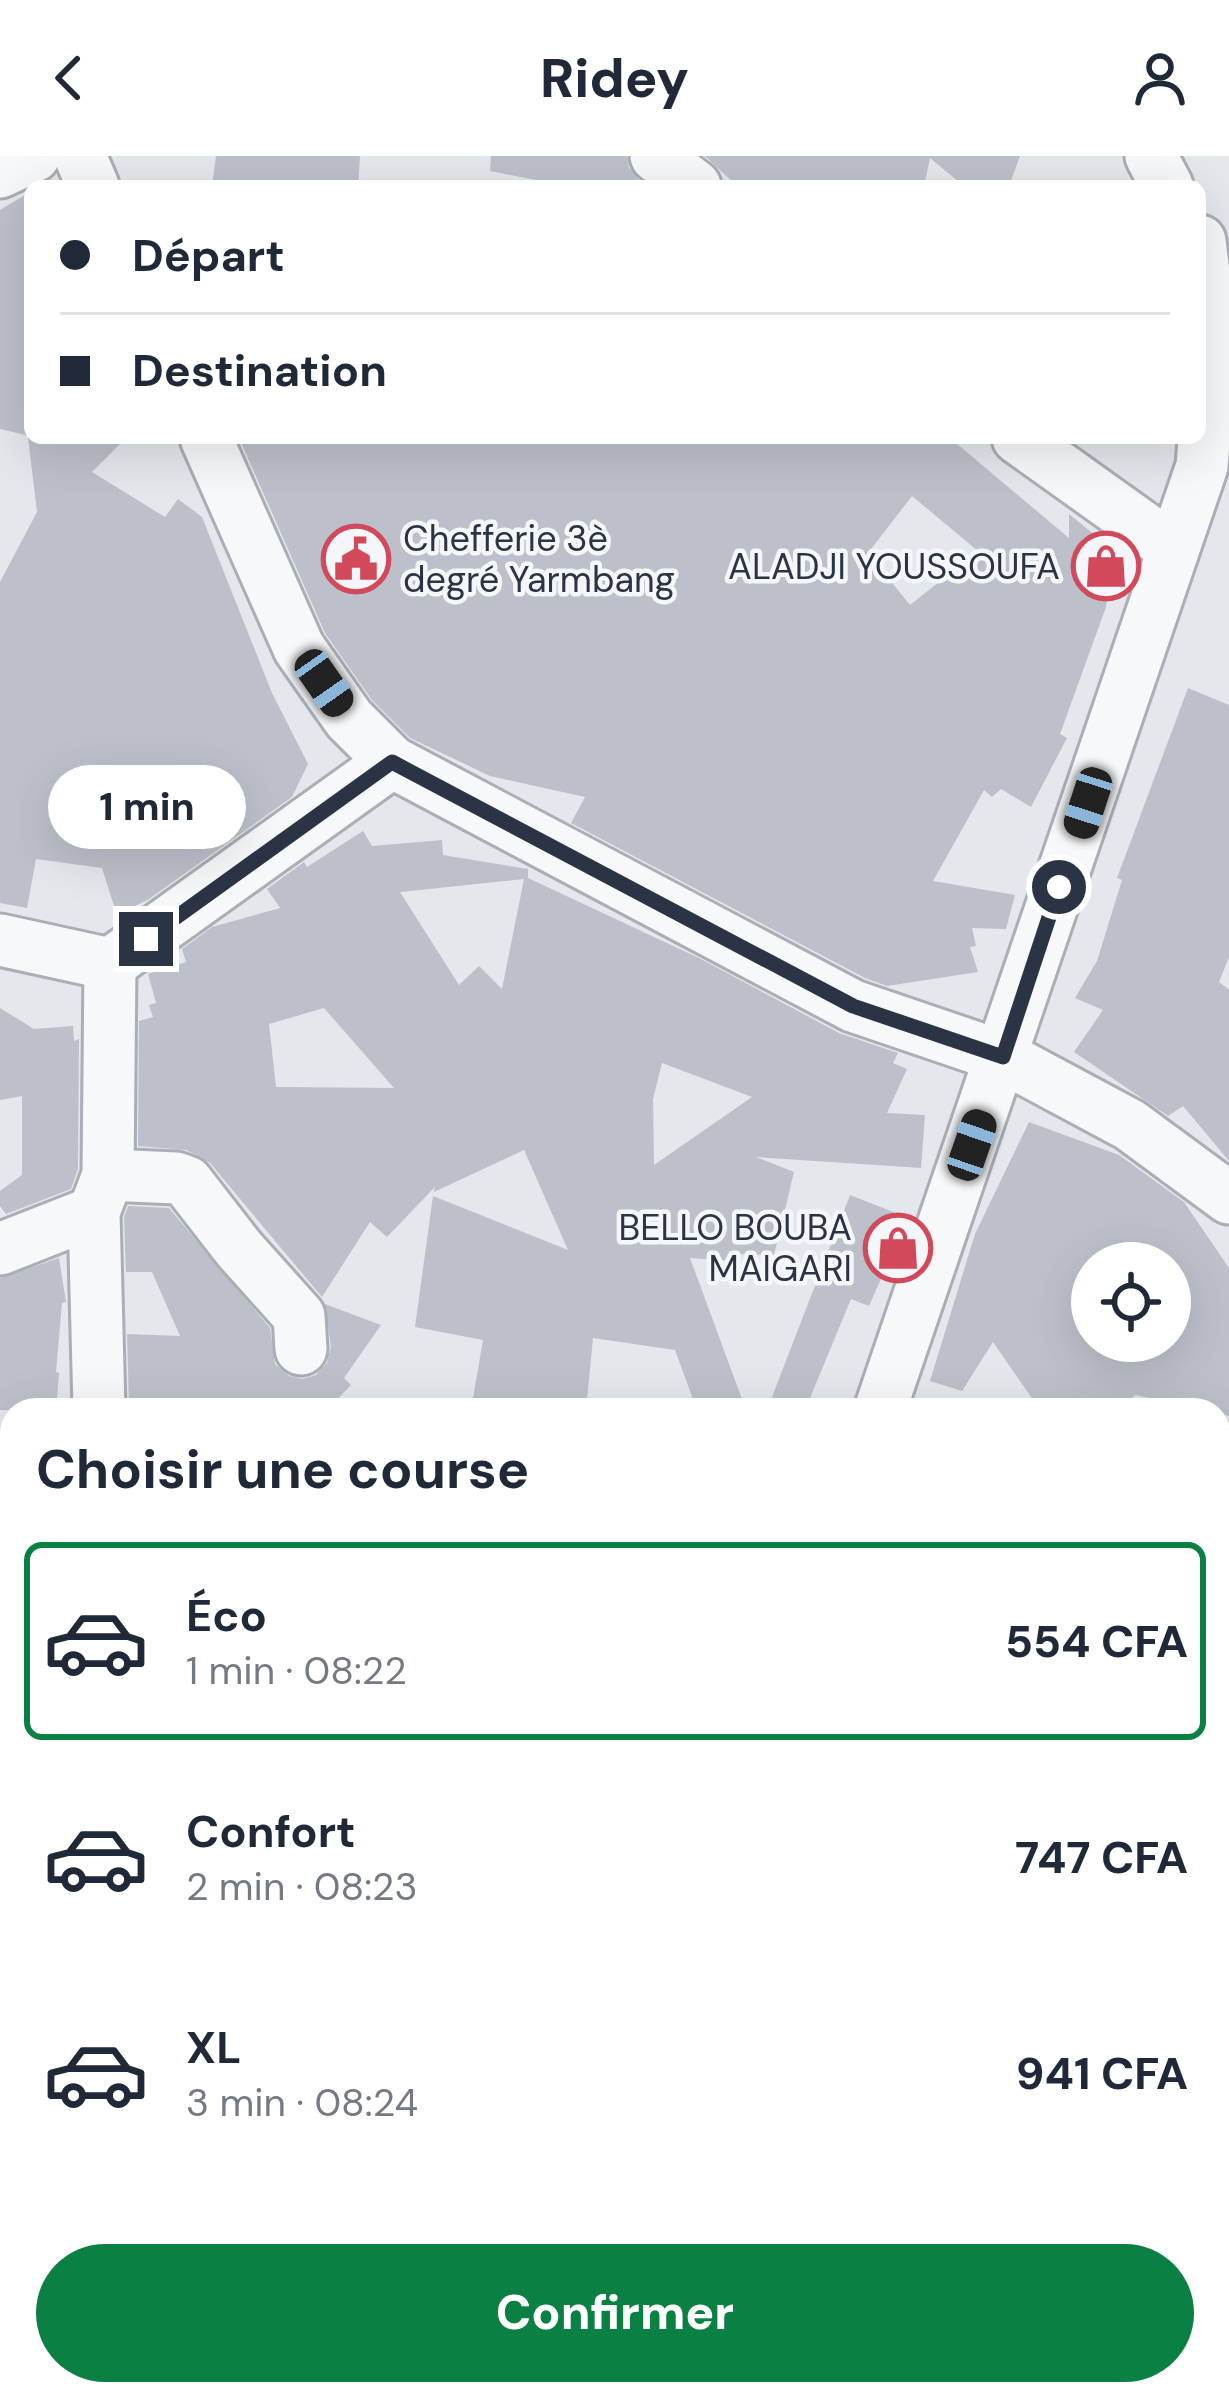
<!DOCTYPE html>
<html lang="fr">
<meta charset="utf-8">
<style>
:root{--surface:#fff;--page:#f2f2f3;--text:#1f2937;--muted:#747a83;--line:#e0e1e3;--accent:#0b8043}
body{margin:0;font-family:"DM Sans",sans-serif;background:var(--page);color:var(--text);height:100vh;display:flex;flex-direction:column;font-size:45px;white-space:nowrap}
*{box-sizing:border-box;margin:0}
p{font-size:39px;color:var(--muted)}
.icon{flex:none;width:66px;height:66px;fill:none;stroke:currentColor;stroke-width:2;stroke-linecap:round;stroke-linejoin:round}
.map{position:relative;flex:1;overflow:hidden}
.sheet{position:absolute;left:0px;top:1242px;width:1230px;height:1008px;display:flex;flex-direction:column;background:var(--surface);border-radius:36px 36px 0 0;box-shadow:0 12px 48px #0002}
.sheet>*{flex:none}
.top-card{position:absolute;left:24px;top:24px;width:1182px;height:264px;border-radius:18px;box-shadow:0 12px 48px #0002;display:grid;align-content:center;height:264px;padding:0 36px;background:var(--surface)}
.controls{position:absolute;left:1071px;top:1086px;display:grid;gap:24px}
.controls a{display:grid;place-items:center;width:120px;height:120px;border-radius:50%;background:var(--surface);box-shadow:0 12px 48px #0002;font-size:60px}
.end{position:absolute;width:54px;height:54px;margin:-27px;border:15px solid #2b3445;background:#fff;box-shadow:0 0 0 6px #fff}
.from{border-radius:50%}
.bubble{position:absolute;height:84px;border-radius:42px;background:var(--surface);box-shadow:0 12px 48px #0002;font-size:39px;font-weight:800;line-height:84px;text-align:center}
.car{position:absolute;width:36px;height:72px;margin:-36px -18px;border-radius:15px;box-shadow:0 0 9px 3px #0007;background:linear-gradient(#222 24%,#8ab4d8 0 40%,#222 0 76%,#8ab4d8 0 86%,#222 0)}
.top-card b{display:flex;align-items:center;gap:42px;height:114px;font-size:45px}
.top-card b+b{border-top:3px solid var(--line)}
.top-card i{width:30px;height:30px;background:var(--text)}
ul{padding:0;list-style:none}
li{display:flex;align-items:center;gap:36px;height:198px;margin:0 24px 18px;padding:0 12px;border:6px solid transparent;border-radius:18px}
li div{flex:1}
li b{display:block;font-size:45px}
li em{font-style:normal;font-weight:800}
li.selected{border-color:var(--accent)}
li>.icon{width:108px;height:108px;stroke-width:1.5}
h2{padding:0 36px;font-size:54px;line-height:144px}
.primary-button{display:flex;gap:24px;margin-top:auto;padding:24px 36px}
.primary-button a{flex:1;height:138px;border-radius:72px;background:var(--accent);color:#fff;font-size:48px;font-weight:800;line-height:138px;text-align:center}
header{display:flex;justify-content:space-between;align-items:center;height:156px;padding:0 36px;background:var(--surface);font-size:54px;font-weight:800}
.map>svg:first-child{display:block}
.building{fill:#bbc0ca;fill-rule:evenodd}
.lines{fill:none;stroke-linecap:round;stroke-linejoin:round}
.minor-casing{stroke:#a9aeb7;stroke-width:57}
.path{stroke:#c2c5cb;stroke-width:8;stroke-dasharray:9 9;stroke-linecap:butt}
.minor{stroke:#f7f8fa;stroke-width:51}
.route{stroke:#2b3445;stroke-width:15}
.labels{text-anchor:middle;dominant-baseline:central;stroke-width:9;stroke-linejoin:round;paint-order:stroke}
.poi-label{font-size:36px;fill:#2b3445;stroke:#f4f6f9;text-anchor:end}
</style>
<header><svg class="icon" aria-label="back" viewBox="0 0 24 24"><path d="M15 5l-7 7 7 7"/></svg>Ridey<svg class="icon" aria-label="person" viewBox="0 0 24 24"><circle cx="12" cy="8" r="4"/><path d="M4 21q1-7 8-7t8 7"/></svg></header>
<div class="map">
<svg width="1229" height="2250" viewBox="0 0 1229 2250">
<rect width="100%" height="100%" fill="#e4e7ec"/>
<!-- building -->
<g class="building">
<path d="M216,0h144l-2,30h-146z"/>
<path d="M491,0h136l2,12 12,14 -4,4h-70l-77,-15z"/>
<path d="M705,0h315l-11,30h-45l-34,-28 -6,28h-187z"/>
<path d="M30,36v244l-30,-7v-219z"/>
<path d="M28,282h98l-34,34 73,45 13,-18 24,18 70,176 36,71 -16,33 -143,102 -32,16 -15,-47 -66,-9 -9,49 -27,-5v-321l37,-70z"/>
<path d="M239,282h711l119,100v-24l43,35 -6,58 -46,127 7,4 -36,69 -30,-18 -9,8 -8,-7 -51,91 82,14 -9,34 -34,-1 4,18 -6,1 8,25 -91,14 -22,-8 -294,-155 14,-26 -95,-21 -80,-38 -38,-38 -47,-67zM912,340l66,55 -68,54 -42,-52z"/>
<path d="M1188,532l41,17v252l-10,25 10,8v171l-46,-55 -15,10 -94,-64 29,-42 -28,-12 22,-37 25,-81 -5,-2z"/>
<path d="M363,675l9,15 70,-6 1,15 85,14v9l171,80 140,75 59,20 -5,10 14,6 -20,44 38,2 -4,53 -165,-11 38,15 -20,83 -42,-1v7l-42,-3 56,152h-49l-22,-60 -82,-12 -7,72h-115l12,-70 -68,-13 18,-131 135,54 -44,-100 -90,42 1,-5 -48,50 -17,-15 -48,75 -112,-134 -24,-13 -48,-4 1,-125 14,-4 -4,-12 7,-2 -8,-29 38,-12 -4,-13 30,-22 68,-19 -13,-19 37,-27 3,5zM524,723l-22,110 -23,-23 -20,19 -59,-93zM324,852l70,80 -118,-1 -7,-63zM662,907l90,34 -98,68 -1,-66z"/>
<path d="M0,852l34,21 39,-3 1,15 5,-2 -1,130 -7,20 -65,25 -6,-8v-15l22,-16v-79l-22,4z"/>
<path d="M1029,966l90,33 65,47 45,66v148l-11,-2v-4h-17l-65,-15 -22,15h-74l-47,-68 -31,49 -32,-10 45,-147zM1092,1107h78v78h-78z"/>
<path d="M850,1039l56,22 -15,39 -22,50 -18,-7 -46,111h-38z"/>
<path d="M128,1050l41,2 101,120 5,36 14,12 13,3 14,-4 11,-12 4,-16 -6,-43 56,21 -37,53 7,7 -24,25h-193l-5,-6 -2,-70 53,2 -28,-64h-26l-2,-55z"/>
<path d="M59,1102l7,44 -4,1 -6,69 3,1 -3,37h-56v-132z"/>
</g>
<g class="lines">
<defs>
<g id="minor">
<path d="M80,0l13,30"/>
<path d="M656,0l39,30"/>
<path d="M1151,0l16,30"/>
<path d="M0,16l34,-16"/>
<path d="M206,282l93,210 50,71 43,43 461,244 150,51 127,68 99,73"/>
<path d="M1018,282l154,110"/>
<path d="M0,784l110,24 282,-202"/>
<path d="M108,1019l68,3 11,4 52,67 60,67 2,33"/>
<path d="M0,1093l94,-37"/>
<path d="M99,1254l-5,-198 14,-37 2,-211"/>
<path d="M880,1254l322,-944 10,-129 -12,-96"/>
<path d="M1218,1813h11"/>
<path d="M0,2008l12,1"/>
<path d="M732,2238l2,12"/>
<path d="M441,2250l9,-12"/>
</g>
</defs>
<!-- minor casing -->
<use href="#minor" class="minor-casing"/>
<!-- path -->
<path class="path" d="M1218,1932l11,39"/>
<!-- minor -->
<use href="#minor" class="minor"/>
</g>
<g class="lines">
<!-- route -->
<path class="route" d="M146,783l246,-177 461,244 150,51 56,-170"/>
</g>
<!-- icons -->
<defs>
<symbol id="civic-ring" viewBox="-11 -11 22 22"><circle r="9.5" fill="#f4f6f9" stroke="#d1495b" stroke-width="1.5"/><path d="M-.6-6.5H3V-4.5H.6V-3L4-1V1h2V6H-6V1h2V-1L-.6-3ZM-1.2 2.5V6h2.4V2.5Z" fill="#d1495b"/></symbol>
<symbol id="shop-ring" viewBox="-11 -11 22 22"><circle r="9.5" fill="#f4f6f9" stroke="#d1495b" stroke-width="1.5"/><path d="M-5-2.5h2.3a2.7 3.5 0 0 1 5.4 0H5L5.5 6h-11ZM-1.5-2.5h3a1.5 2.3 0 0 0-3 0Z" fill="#d1495b"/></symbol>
</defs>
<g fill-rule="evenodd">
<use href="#civic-ring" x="318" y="365" width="76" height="76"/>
<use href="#shop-ring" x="1068" y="372" width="76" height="76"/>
<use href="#shop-ring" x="860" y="1054" width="76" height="76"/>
</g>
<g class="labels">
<!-- poi labels -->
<g class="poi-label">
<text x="403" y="382" text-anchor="start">Chefferie 3è<tspan x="403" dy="41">degré Yarmbang</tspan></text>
<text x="1060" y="410">ALADJI YOUSSOUFA</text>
<text x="852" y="1071">BELLO BOUBA<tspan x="852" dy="41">MAIGARI</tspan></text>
</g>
</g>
</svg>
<div class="controls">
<a><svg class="icon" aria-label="locate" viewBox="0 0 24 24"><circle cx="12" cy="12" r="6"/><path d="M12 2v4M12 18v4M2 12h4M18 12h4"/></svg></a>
</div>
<i class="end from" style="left:1059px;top:731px"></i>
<i class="end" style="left:146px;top:783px"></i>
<div class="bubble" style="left:48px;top:609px;width:198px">1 min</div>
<i class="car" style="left:324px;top:527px;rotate:145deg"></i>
<i class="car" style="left:1088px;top:647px;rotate:198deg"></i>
<i class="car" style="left:972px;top:989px;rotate:19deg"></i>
<div class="top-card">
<b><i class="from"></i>Départ</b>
<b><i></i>Destination</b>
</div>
<section class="sheet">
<h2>Choisir une course</h2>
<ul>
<li class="selected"><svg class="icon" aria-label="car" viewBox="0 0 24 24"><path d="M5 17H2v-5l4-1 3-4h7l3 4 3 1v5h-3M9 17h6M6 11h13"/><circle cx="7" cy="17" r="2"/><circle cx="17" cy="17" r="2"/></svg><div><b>Éco</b><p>1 min · 08:22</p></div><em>554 CFA</em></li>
<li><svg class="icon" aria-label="car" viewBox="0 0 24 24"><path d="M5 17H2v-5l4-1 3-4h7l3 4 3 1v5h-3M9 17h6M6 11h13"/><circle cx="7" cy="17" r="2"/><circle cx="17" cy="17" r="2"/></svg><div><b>Confort</b><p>2 min · 08:23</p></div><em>747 CFA</em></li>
<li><svg class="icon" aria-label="car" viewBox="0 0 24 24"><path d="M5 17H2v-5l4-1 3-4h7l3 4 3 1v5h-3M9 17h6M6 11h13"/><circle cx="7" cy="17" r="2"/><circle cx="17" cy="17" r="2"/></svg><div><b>XL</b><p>3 min · 08:24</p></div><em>941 CFA</em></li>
</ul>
<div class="primary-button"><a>Confirmer</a></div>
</section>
</div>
